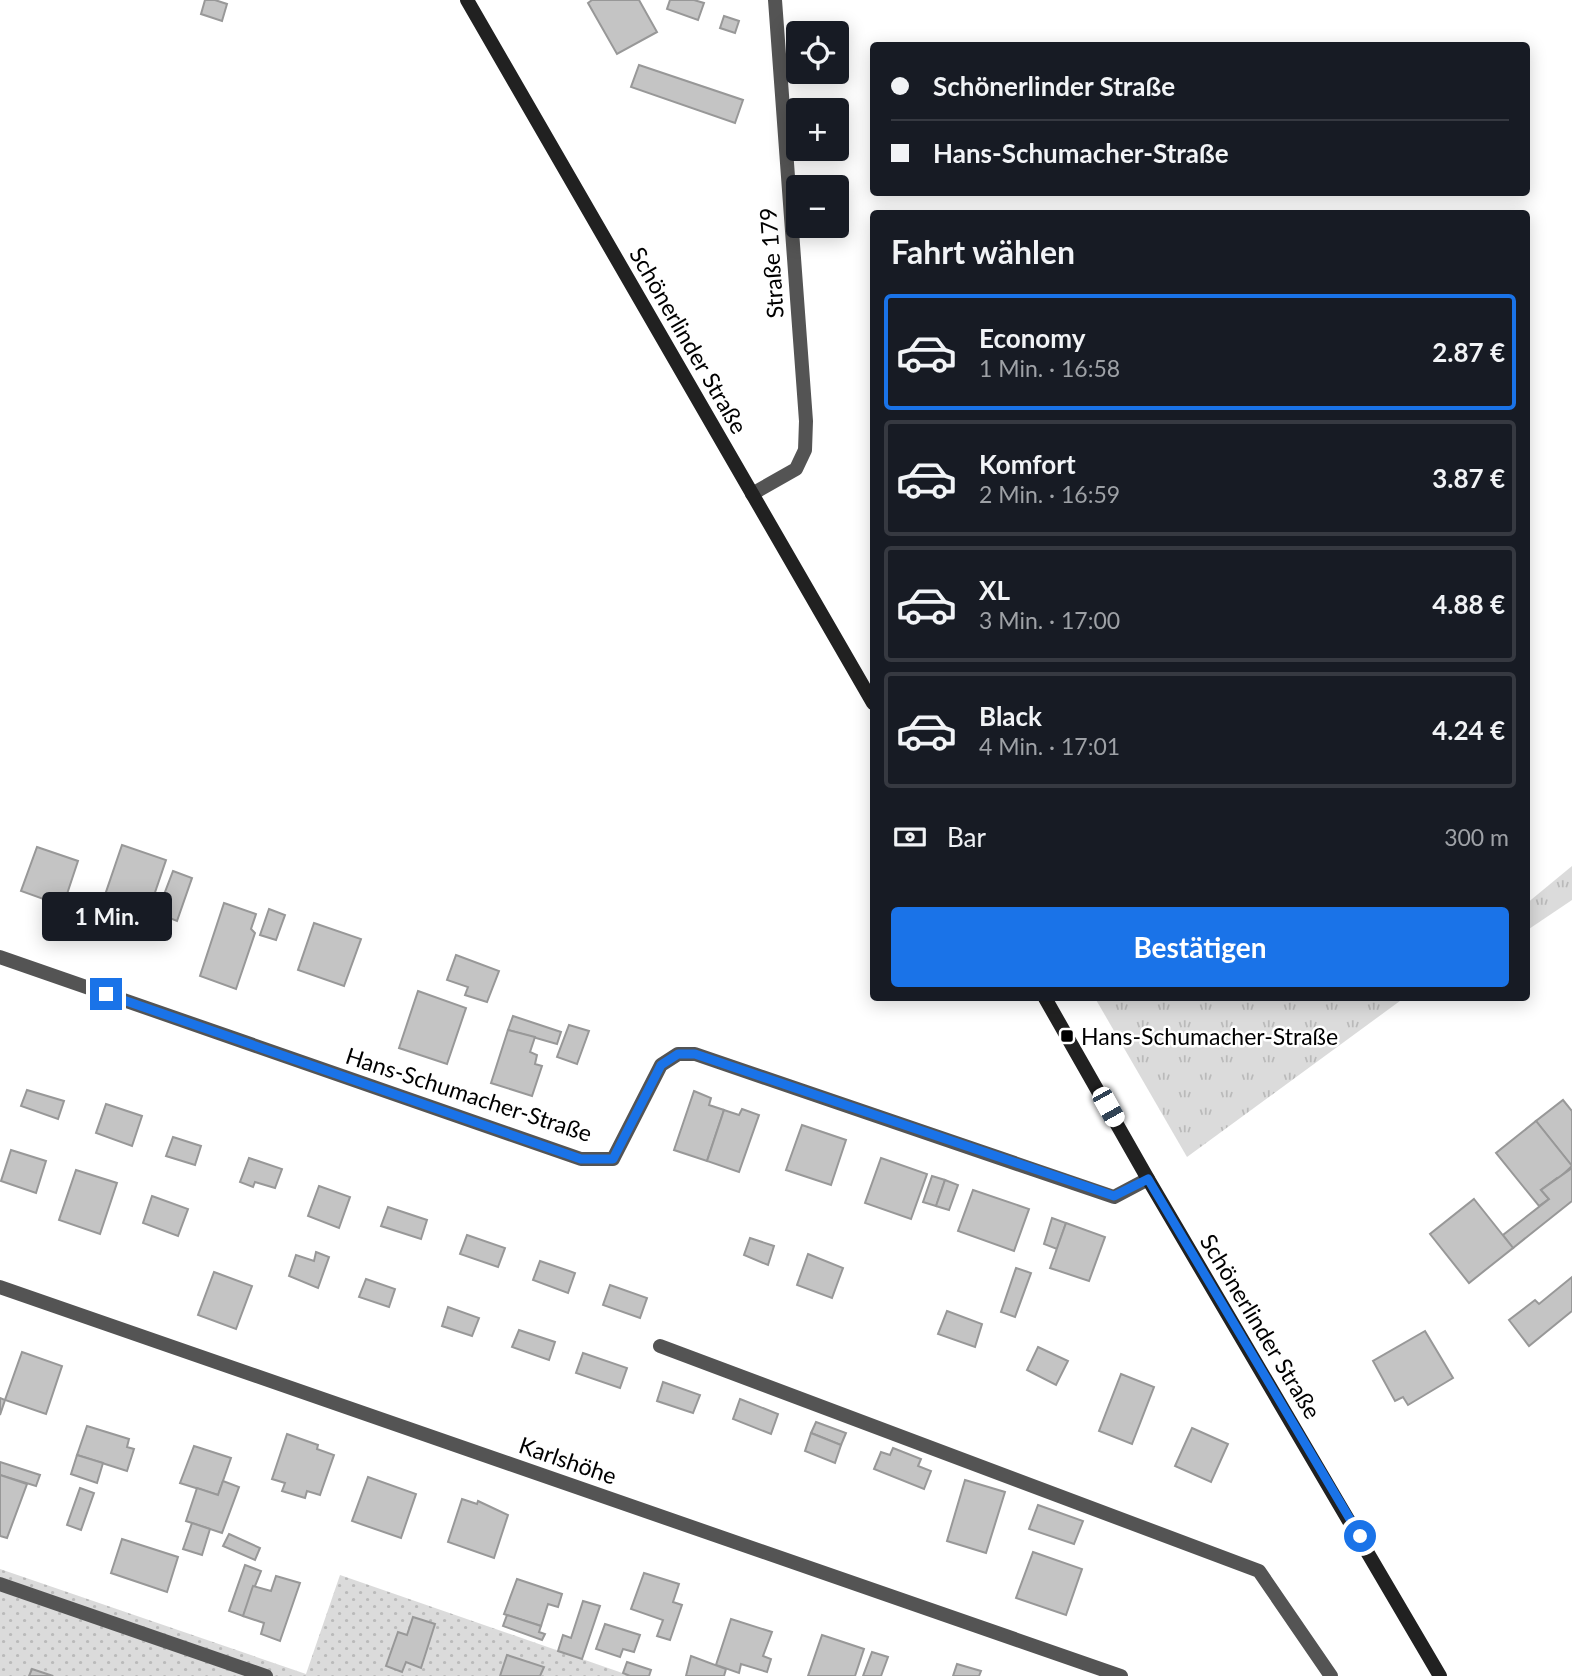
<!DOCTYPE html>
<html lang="de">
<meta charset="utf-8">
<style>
:root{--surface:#171b24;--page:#242831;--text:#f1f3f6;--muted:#9ea1a6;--line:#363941;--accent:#1a73e8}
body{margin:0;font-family:Lato,sans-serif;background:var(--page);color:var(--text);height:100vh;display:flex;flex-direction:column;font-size:26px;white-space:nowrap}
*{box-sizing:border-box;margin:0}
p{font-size:23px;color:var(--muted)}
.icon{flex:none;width:38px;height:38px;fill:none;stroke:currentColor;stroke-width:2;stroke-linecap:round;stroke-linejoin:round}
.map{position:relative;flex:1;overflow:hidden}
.panel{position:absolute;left:870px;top:210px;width:660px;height:791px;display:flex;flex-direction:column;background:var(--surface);border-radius:7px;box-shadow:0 4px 18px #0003}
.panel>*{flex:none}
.top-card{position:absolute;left:870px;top:42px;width:660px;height:154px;border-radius:7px;box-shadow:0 4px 18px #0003;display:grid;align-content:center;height:154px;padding:0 21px;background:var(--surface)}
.buttons{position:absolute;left:786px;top:21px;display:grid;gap:14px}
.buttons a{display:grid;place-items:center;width:63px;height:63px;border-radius:7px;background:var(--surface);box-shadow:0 4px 18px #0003;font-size:35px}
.end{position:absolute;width:32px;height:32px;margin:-16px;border:9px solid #1a73e8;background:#fff;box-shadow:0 0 0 4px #fff}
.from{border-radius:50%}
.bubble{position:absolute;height:49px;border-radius:7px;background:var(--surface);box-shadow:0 4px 18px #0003;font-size:23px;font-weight:700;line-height:49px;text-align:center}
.car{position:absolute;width:21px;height:42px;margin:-21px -10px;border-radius:9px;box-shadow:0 0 5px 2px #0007;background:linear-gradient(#fff 24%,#345 0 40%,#fff 0 76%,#345 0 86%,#fff 0)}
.top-card b{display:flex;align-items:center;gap:24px;height:66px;font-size:26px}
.top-card b+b{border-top:2px solid var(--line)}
.top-card i{width:18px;height:18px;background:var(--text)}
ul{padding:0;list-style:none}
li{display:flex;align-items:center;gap:21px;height:116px;margin:0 14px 10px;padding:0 7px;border:4px solid var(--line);border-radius:7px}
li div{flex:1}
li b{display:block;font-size:26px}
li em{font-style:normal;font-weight:700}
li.current{border-color:var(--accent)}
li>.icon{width:63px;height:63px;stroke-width:1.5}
h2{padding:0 21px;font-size:32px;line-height:84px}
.pay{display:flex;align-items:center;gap:18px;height:77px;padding:0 21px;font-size:26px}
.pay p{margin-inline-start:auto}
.primary-button{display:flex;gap:14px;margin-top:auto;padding:14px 21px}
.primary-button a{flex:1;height:80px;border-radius:7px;background:var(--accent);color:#fff;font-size:28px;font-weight:700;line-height:80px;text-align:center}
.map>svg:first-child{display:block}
.grass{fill:url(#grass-tufts)}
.garden{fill:url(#garden-dots)}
.building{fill:#c4c4c4;stroke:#989898;stroke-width:2}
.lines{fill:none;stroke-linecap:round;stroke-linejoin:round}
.service{stroke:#545454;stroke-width:14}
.minor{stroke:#545454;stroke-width:14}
.secondary{stroke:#212121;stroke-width:14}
.route{stroke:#1a73e8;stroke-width:9}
.poi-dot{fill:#000;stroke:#fff;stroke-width:2.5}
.labels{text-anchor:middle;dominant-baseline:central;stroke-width:5;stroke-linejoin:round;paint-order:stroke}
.street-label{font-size:23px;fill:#000;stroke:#fff}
.poi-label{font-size:23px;fill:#000;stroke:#fff;text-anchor:start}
</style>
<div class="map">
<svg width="1572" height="1676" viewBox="0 0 1572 1676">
<defs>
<pattern id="grass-tufts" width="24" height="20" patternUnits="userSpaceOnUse" patternTransform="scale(1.75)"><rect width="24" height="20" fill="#dbdbdb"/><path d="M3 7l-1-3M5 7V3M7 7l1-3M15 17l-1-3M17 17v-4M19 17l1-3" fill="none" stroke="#bababa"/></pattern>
<pattern id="garden-dots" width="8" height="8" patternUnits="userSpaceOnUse" patternTransform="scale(1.75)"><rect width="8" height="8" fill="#dbdbdb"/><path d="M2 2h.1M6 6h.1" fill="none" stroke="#bababa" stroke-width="1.8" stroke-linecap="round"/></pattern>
</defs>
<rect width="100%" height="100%" fill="#fff"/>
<!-- grass -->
<g class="grass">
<path d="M1572,866v34l-46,31v-27z"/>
<path d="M1095,998h309l-217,159z"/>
</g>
<!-- garden -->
<path class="garden" d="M0,1569l306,105 34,-99 291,101h-631z"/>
<!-- building -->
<g class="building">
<path d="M205,0h10l12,4 -5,17 -21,-7z"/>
<path d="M592,0h47l18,32 -40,22 -29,-51z"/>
<path d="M670,0h24l10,3 -6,17 -31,-11z"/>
<path d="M724,16l15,5 -4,12 -15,-5z"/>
<path d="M639,65l104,35 -8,23 -104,-36z"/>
<path d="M122,845l44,15 -17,50 -44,-15z"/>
<path d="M37,847l41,14 -15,45 -42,-15z"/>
<path d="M173,871l19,7 -15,43 -20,-8z"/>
<path d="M224,903l32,11 -5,15 4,4 -19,56 -36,-13z"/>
<path d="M269,909l16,6 -9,25 -16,-5z"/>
<path d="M314,923l47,16 -17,47 -46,-16z"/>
<path d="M456,955l43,16 -12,31 -22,-7 3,-8 -21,-7z"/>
<path d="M418,991l48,17 -19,56 -48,-16z"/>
<path d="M513,1016l48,16 -4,12 -49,-14z"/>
<path d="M569,1025l20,6 -12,33 -20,-7z"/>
<path d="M508,1030l27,7 -5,15 7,3 -2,9 7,2 -10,30 -41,-13z"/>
<path d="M27,1090l37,11 -6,18 -37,-13z"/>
<path d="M694,1091l17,7 -2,7 15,5 -17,51 -33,-11z"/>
<path d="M1563,1100l9,11v55l-36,-45z"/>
<path d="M106,1104l36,12 -10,30 -36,-13z"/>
<path d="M742,1109l17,6 -20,57 -32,-11 17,-51 15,5z"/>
<path d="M1536,1121l36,45 -14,13 -1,-1 -16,12 8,9 -10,7 -43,-53z"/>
<path d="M802,1125l44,15 -15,45 -45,-15z"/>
<path d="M173,1137l28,9 -6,19 -29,-9z"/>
<path d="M11,1150l35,11 -10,32 -35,-12z"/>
<path d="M249,1158l33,11 -7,19 -20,-6 -2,5 -13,-5z"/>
<path d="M881,1158l46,16 -16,45 -46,-16z"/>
<path d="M1572,1168v33l-59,47 -10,-13 46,-36 -8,-9z"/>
<path d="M76,1170l41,13 -17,51 -41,-14z"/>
<path d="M932,1176l13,4 -9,26 -13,-4z"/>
<path d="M945,1180l13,5 -9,25 -13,-4z"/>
<path d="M319,1186l31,11 -11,31 -31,-12z"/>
<path d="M973,1190l56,19 -15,42 -56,-20z"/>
<path d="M152,1196l36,13 -10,27 -35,-13z"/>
<path d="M1474,1199l39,49 -44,35 -39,-49z"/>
<path d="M388,1207l39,13 -6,19 -40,-13z"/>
<path d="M1052,1218l14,5 -9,26 -13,-5z"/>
<path d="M1066,1223l39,14 -16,44 -39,-13z"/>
<path d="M467,1235l38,13 -7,19 -38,-13z"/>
<path d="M750,1238l24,8 -6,19 -24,-10z"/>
<path d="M316,1252l13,5 -11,31 -29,-12 7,-21 18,6z"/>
<path d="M808,1254l35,14 -11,30 -35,-13z"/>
<path d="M540,1261l35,12 -7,20 -35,-13z"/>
<path d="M1016,1268l15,5 -16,44 -14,-5z"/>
<path d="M214,1272l38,14 -16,43 -38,-14z"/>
<path d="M1572,1277v34l-43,35 -20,-26 26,-20 4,4z"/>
<path d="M366,1279l29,10 -6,18 -30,-10z"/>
<path d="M610,1285l37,13 -7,20 -37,-13z"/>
<path d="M448,1307l31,11 -7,18 -30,-10z"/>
<path d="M947,1311l35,13 -7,23 -37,-13z"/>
<path d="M519,1330l36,12 -6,18 -37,-13z"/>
<path d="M1425,1331l28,47 -45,27 -5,-8 -8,4 -22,-40z"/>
<path d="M1038,1347l30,14 -12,24 -29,-15z"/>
<path d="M22,1352l40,14 -16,48 -41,-14z"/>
<path d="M583,1353l44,15 -7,20 -44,-15z"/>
<path d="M1121,1374l33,13 -22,57 -33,-13z"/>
<path d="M663,1382l37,13 -7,18 -36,-12z"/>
<path d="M0,1398l5,2 -5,15z"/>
<path d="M740,1399l38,15 -7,20 -38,-15z"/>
<path d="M816,1422l30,11 -5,12 -30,-12z"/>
<path d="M87,1426l42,13 -2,8 7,2 -7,22 -50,-16z"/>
<path d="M1192,1428l36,16 -17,38 -36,-16z"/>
<path d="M811,1433l30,12 -6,18 -30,-12z"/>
<path d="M287,1434l31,11 -1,4 17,6 -14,40 -13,-4 -2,7 -23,-7 3,-8 -13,-4z"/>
<path d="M194,1446l37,12 -13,37 -38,-12z"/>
<path d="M893,1448l28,11 -3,7 13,5 -7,18 -50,-20 7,-17 9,3z"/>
<path d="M77,1455l26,8 -6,20 -26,-9z"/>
<path d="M0,1462l40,13 -4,11 -36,-11z"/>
<path d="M0,1475l27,9 -20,54 -7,-2z"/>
<path d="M368,1477l48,17 -15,44 -49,-17z"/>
<path d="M965,1480l40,12 -19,61 -39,-12z"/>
<path d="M223,1481l16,6 -17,46 -36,-12 11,-33 21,7z"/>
<path d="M80,1488l14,5 -13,37 -14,-5z"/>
<path d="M462,1499l15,5 1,-3 30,14 -14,43 -46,-16z"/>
<path d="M1038,1505l45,16 -9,23 -45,-15z"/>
<path d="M192,1523l18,6 -8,26 -19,-6z"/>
<path d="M229,1534l31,14 -5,12 -32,-14z"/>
<path d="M122,1539l56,18 -11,35 -56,-19z"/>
<path d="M1033,1552l49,17 -16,46 -50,-17z"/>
<path d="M245,1565l16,6 -18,45 -14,-5z"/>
<path d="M644,1573l35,11 -6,18 9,3 -12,35 -13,-4 6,-16 -32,-11z"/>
<path d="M276,1576l24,7 -20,58 -19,-7 3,-11 -21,-7 10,-30 18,5z"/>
<path d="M517,1579l45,15 -4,13 -10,-3 -7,22 -37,-12z"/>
<path d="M583,1601l17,5 -18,53 -24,-8 5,-16 8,3z"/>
<path d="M507,1615l34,11 -2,6 6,2 -3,6 -39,-14z"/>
<path d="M413,1617l22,7 -14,44 -15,-6 -4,10 -16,-6 12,-34 9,3z"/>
<path d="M731,1619l41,13 -9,24 8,3 -4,13 -26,-8 -2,9 -23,-8z"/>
<path d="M605,1624l35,11 -6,17 -11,-3 -3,8 -24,-8z"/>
<path d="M822,1635l42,14 -9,27h-47z"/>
<path d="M872,1652l16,5 -7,19h-18z"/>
<path d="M507,1655l37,12 -4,9h-40z"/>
<path d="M691,1656l35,13 -2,7h-38z"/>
<path d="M627,1662l24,8 -2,6h-19l-7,-3z"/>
<path d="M957,1664l24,7 -2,5h-26z"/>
<path d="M32,1669l21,7h-24z"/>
</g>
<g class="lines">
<!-- service -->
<g class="service">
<path d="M0,957l581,202h32l48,-94 17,-11h17l419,143 34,-18"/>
<path d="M0,1287l1121,389"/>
<path d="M660,1346l599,225 72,105"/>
<path d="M0,1584l266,92"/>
</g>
<!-- minor -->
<path class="minor" d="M752,494l44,-25 9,-19 1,-29 -31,-421"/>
<!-- secondary -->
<g class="secondary">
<path d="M467,0l406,703"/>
<path d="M1045,998l103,181 292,497"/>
</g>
</g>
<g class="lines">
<!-- route -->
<path class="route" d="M106,994l475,165h32l48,-94 17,-11h17l419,142 34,-17 212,357"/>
</g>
<!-- markers -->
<rect class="poi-dot" x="1060" y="1029" width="14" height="14" rx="3.5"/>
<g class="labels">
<!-- street labels -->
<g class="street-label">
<text transform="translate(771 263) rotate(-94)">Straße 179</text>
<text transform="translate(689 340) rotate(60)">Schönerlinder Straße</text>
<text transform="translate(469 1094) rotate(18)">Hans-Schumacher-Straße</text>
<text transform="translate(1261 1326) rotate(59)">Schönerlinder Straße</text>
<text transform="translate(568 1460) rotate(19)">Karlshöhe</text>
</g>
<!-- poi labels -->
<g class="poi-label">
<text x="1081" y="1036">Hans-Schumacher-Straße</text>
</g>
</g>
</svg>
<div class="buttons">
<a><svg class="icon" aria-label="locate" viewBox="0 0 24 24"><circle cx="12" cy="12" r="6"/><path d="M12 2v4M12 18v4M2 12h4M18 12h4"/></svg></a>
<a>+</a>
<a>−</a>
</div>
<i class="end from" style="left:1360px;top:1536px"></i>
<i class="end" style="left:106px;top:994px"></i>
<div class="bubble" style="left:42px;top:892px;width:130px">1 Min.</div>
<i class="car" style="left:1108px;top:1107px;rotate:151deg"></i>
<div class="top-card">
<b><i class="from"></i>Schönerlinder Straße</b>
<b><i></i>Hans-Schumacher-Straße</b>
</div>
<section class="panel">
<h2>Fahrt wählen</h2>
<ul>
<li class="current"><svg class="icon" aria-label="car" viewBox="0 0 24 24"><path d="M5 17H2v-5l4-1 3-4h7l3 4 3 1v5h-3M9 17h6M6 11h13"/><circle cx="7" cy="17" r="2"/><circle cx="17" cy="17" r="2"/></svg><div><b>Economy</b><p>1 Min. · 16:58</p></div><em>2.87 €</em></li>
<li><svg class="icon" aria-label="car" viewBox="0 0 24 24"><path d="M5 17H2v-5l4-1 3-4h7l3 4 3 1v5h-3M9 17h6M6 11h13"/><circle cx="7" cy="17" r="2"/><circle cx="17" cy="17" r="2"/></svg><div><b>Komfort</b><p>2 Min. · 16:59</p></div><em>3.87 €</em></li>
<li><svg class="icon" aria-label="car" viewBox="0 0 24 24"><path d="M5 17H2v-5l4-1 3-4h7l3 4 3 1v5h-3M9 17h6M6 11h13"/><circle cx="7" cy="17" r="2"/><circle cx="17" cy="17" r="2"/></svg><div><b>XL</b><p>3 Min. · 17:00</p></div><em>4.88 €</em></li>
<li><svg class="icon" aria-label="car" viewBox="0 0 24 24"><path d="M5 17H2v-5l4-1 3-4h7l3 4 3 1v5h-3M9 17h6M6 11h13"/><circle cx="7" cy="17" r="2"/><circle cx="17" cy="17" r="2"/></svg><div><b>Black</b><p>4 Min. · 17:01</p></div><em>4.24 €</em></li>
</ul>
<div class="pay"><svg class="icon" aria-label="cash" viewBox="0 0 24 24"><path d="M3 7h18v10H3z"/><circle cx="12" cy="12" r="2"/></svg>Bar<p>300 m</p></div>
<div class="primary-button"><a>Bestätigen</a></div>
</section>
</div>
